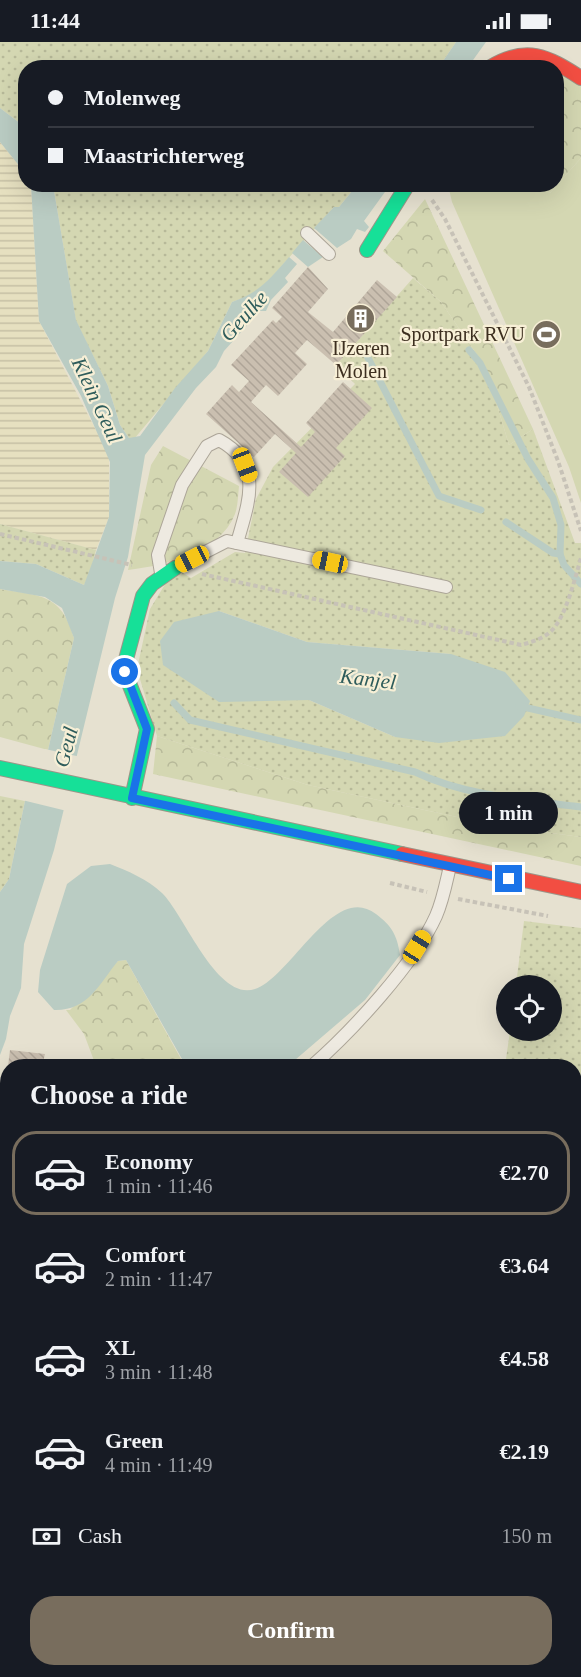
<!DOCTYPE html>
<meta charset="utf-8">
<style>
:root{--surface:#171b24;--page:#242831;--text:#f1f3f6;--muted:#9ea1a6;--line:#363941;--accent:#786d5d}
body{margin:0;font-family:"Times New Roman",serif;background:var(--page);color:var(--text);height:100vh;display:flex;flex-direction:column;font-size:22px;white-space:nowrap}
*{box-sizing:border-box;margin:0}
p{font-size:20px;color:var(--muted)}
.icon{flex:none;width:33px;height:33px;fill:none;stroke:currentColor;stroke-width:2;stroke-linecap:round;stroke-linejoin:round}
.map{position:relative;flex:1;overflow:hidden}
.panel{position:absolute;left:0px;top:1017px;width:582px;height:618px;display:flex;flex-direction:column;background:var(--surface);border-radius:24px 24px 0 0;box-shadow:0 6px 24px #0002}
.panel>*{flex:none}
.banner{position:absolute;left:18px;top:18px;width:546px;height:132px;border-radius:24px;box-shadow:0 6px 24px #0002;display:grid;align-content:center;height:132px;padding:0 30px;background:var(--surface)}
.controls{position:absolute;left:496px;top:933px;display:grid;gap:12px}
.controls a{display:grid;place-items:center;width:66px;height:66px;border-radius:50%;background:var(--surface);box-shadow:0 6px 24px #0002;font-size:30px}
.end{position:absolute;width:27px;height:27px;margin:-14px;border:8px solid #1a73e8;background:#fff;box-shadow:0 0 0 3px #fff}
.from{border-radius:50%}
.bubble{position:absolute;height:42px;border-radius:21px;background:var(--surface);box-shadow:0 6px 24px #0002;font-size:20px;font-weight:600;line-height:42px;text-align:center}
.car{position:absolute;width:18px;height:36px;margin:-18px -9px;border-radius:8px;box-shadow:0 0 4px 2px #0007;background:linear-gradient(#f5c518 24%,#345 0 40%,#f5c518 0 76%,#345 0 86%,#f5c518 0)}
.banner b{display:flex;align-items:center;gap:21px;height:57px;font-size:22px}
.banner b+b{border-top:2px solid var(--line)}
.banner i{width:15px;height:15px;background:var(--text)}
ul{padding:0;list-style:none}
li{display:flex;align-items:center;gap:18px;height:84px;margin:0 12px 9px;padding:0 18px;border:3px solid transparent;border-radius:24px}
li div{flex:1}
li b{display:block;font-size:22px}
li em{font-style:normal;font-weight:600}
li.selected{border-color:var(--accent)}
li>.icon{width:54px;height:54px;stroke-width:1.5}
h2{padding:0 30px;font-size:27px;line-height:72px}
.pay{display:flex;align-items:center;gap:15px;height:66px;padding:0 30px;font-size:22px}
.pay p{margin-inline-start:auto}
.button{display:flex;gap:12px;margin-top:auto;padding:12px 30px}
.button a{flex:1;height:69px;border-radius:24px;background:var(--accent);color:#fff;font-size:24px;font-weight:600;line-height:69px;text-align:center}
.status{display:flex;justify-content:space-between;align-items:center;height:42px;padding:0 30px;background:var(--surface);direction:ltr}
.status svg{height:16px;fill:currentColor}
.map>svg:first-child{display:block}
.farmland{fill:url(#farmland-rules)}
.green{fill:url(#green-dots);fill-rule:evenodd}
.forest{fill:url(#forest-crowns)}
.pitch{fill:#d4d7b2}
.water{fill:#baccc3}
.pier{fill:#e6e1d0}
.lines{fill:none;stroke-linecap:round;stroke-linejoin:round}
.stream{stroke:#baccc3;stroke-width:7}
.building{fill:url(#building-back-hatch)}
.lane-casing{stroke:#aca598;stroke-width:14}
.fast-casing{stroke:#9b9588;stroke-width:16}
.slow-casing{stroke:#9b9588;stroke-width:16}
.jam-casing{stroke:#9b9588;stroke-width:16}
.path{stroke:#c7c2b7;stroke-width:4;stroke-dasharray:4.5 3;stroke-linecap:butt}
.lane{stroke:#eeeae1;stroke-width:12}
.fast{stroke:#16e098;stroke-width:14}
.slow{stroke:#ffcf43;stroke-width:14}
.jam{stroke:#f24e42;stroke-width:14}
.rail-casing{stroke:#aeaaa1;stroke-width:7}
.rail{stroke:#f7efd6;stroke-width:4.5;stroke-dasharray:14;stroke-linecap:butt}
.route{stroke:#1a73e8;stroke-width:8}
.labels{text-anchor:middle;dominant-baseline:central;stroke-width:4.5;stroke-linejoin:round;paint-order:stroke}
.poi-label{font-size:20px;fill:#3c2e1f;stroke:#f7efd6;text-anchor:end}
.water-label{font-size:21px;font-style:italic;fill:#2e5c5b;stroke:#f7efd6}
</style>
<div class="status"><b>11:44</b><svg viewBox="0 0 49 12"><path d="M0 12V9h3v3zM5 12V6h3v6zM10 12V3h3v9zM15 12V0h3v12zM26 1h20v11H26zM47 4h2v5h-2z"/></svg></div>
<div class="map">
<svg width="581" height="1635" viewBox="0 0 581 1635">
<defs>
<pattern id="farmland-rules" width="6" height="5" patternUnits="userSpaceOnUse" patternTransform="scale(1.5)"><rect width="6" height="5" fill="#e6e0c0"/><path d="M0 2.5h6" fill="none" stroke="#c6c0a5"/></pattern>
<pattern id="green-dots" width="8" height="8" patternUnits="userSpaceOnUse" patternTransform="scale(1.5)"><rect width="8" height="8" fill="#d4d7b2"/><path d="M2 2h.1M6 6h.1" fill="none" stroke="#b7b999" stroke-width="1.8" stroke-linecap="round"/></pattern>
<pattern id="forest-crowns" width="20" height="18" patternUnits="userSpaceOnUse" patternTransform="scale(1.5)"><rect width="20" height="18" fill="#d4d7b2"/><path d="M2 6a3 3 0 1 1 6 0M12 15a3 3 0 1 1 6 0" fill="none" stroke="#b7b999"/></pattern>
<pattern id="building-back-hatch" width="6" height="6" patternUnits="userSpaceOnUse" patternTransform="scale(1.5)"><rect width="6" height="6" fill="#cabfb0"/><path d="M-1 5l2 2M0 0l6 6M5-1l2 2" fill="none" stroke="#aea497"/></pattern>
</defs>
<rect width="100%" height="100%" fill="#e6e1d0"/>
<!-- farmland -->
<path class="farmland" d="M0,100l25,31 1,11 5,1 8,136 70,134v62l-13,33 -96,-26z"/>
<!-- green -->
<g class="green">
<path d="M0,0h456l-17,25 -413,1 -1,59 -25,-19z"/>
<path d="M53,143h304l-18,22h-5l-71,80 -11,8 -20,7 -24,49 -74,88 -5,-1 -9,-13 -12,-39 -32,-65z"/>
<path d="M413,236l28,24 45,66 23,77 24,-16 42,114h6v294l-82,-11 -191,-41 -151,-49 -20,-67 13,-60 25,-41 16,10 44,-26 10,1 11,-54 17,-32 82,-83 -19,-19zM219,569l88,31 144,12 -56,83 -86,-37 -43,-1z"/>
<path d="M0,482l96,26 -6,23 -6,12 -48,-21 -36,-3z"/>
<path d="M0,754l25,5 -16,78 -9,13z"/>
<path d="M524,879l57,7v235l-6,2 -1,-99h-69l5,-35 42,-1v-44l-36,-1z"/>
<path d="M574,1397h7v146h-6z"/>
<path d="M7,1542l1,86h67v7h-75v-77z"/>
</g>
<!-- forest -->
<g class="forest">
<path d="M557,28l24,16v72l-31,35 -12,-8 18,-1z"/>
<path d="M425,157l108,230 -24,16 -23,-77 -45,-66 -58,-51z"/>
<path d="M163,404l76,40c-1,9 -1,20 -4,28 -16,40 -69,51 -107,56l23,-105z"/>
<path d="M0,547c40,7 61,4 74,49l-26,112 -48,-13z"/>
<path d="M157,694l151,49 191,41 82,11v29l-428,-92z"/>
<path d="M126,918l55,99 8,7h-93l-12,-32 -18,-24h4l48,-49z"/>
<path d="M581,1211v94h-6v-93z"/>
</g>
<!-- pitch -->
<path class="pitch" d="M581,116v345l-12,-36 -117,-265 -4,-17h90l12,8z"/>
<!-- water -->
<g class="water">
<path d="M456,0h30l-18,25h-29z"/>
<path d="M0,66l25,19v46l-25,-31z"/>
<path d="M31,143h22l23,135 32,66 12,39 9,13 11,-2 35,-48 33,-37 24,-49c28,-10 37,-22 57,-45l8,7 -12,14 3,4 -17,18 -5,11h-6l-36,40 -8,16 -20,21 -51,67 -17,102 -13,41 -61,252 -30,94 -3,44 -11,28 -4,23 -6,16v-163l9,-13 16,-78 23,-51 26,-112 -12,-30 -17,-11 -45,-8v-28l36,3 48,21 25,-68 1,-55 -29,-66 -42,-75z"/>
<path d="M357,143h33l-26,36 5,6 -4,5 -8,-3 -6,10 -14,9 -23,-20 20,-21h5z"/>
<path d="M303,198l20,17 -15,10 -16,-14z"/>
<path d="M219,569l88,31 144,12 54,18 25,29 -6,15 -19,20 -66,7 -44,-6 -86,-37 -90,2 -56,-37 -3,-24 14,-19z"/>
<path d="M110,822c18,7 37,15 52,29 22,21 55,109 93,96 36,-12 79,-108 121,-75 16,12 21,21 24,41l-35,45 -77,66h-99l-7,-7 -56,-99 -8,1c-19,23 -30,50 -64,49l-16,-18 2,-22 27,-86 24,-18z"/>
<path d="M0,1337l7,55 -3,15 4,14 -1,121 -7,16z"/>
</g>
<!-- pier -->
<path class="pier" d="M45,707l36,8 -14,54 -45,-11z"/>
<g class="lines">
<!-- stream -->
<g class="stream">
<path d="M469,308l11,13 48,96 25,39 8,27 -1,29 4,11 17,19"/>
<path d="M365,310l74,144 42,14"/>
<path d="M506,480l47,31 7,1"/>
<path d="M174,661l16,17 225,52c50,24 111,28 166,35"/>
<path d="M519,664l62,14"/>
</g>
</g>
<!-- building -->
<g class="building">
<path d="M308,225l20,22 -20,23 25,20 44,-52 20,17 -61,68 -29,-25 -12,13 12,11 -29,32 -12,-11 -15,17 50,45 14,-15 -9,-9 37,-41 29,26 -36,40 9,8 -37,41 -29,-25 17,-19 -21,-19 -21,23 -48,-43 26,-29 7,7 10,-11 -18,-16 42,-45 3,3 6,-6 -10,-9z"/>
<path d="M10,1008l35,4 -3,12h-34z"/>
<path d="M574,1553h7v82h-90v-7h83z"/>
<rect x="84" y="1628" width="391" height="7"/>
</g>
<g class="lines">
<defs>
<g id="lane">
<path d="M307,191l22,21"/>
<path d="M176,525l51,-26 219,46"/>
<path d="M161,531l-3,-18 24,-70 25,-39 12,-6c46,25 29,63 18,103"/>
<path d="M312,1024c39,-34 103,-103 124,-150 7,-16 10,-33 14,-50"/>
</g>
<g id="fast">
<path d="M367,208l41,-66"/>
<path d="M0,726l402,86"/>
<path d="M132,756l15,-69 -20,-51 -2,-15 18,-67 9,-12 23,-16"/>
<path d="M574,1188l7,-2"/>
</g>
<g id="slow">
<path d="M0,1263l8,-1"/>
<path d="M0,1300l8,-1"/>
</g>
<g id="jam">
<path d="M489,26c37,-23 58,-12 92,10"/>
<path d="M402,812l179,38"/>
<path d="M574,1139l7,-2"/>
</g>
</defs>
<!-- lane casing -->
<use href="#lane" class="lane-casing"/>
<!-- fast casing -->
<use href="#fast" class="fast-casing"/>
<!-- slow casing -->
<use href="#slow" class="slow-casing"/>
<!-- jam casing -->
<use href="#jam" class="jam-casing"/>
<!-- path -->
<g class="path">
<path d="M432,158l13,19 84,168 29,74 23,70"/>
<path d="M0,492l132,31"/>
<path d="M202,532l319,71c11,-3 25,-7 33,-17 13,-16 21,-50 27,-70"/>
<path d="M390,841l37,9"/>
<path d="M458,857l90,17"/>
</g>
<!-- lane -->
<use href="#lane" class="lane"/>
<!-- fast -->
<use href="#fast" class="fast"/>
<!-- slow -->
<use href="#slow" class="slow"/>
<!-- jam -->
<use href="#jam" class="jam"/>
<defs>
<g id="rail">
<path d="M574,1335h7"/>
<path d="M574,1348h7"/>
<path d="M0,1366l8,-1"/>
<path d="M0,1380l8,-1"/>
</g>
</defs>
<!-- rail casing -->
<use href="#rail" class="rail-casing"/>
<!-- rail -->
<use href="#rail" class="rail"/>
</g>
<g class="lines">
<!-- route -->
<path class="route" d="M125,630l22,57 -15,69 377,81"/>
</g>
<!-- icons -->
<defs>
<symbol id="building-disc" viewBox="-11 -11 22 22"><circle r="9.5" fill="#786d5d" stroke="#f7efd6"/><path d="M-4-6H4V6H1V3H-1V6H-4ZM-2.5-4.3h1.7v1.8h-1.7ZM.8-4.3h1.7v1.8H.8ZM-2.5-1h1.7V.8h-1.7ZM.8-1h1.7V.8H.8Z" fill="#fff"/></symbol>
<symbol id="stadium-disc" viewBox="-11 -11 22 22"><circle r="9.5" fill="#786d5d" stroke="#f7efd6"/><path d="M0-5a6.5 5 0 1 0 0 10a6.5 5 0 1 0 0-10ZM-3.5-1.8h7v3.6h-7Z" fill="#fff"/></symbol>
</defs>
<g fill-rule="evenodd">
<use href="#building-disc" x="344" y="260" width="33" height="33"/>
<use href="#stadium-disc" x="530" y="276" width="33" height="33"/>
</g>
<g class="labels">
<!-- poi labels -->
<g class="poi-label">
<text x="525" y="292">Sportpark RVU</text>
<text x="361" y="306" text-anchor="middle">IJzeren<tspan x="361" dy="23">Molen</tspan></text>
</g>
<!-- water labels -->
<g class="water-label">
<text transform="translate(244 274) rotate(-48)">Geulke</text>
<text transform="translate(97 358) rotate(65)">Klein Geul</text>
<text transform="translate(368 637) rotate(7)">Kanjel</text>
<text transform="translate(66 705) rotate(-75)">Geul</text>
</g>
</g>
</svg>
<div class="controls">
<a><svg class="icon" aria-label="locate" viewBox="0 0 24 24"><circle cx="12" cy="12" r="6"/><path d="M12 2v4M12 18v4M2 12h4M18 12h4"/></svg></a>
</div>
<i class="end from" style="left:125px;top:630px"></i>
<i class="end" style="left:509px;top:837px"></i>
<div class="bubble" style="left:459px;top:750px;width:99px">1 min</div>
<i class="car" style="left:245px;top:423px;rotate:159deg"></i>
<i class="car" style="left:192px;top:517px;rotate:243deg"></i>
<i class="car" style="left:330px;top:520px;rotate:282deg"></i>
<i class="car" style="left:417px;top:905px;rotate:32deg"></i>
<div class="banner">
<b><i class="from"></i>Molenweg</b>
<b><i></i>Maastrichterweg</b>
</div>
<section class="panel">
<h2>Choose a ride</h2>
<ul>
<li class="selected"><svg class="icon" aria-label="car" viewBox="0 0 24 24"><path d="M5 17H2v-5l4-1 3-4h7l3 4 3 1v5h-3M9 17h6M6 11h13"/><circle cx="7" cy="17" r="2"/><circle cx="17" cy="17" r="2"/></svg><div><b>Economy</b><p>1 min · 11:46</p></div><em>€2.70</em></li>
<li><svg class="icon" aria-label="car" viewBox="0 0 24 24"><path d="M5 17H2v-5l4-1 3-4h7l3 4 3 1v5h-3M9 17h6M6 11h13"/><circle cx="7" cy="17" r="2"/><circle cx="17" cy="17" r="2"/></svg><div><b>Comfort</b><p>2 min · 11:47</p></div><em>€3.64</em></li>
<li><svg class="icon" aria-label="car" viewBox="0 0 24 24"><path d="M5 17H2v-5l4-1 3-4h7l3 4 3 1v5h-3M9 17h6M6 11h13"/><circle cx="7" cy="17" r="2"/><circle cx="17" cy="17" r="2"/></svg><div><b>XL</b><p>3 min · 11:48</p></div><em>€4.58</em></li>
<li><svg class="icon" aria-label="car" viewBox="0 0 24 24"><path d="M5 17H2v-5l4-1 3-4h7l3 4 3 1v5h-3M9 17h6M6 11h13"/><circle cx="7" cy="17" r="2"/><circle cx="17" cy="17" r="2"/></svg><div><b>Green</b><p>4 min · 11:49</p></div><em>€2.19</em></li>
</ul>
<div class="pay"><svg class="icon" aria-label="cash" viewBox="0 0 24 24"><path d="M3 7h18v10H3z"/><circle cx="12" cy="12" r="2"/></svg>Cash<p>150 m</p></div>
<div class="button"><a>Confirm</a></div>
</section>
</div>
